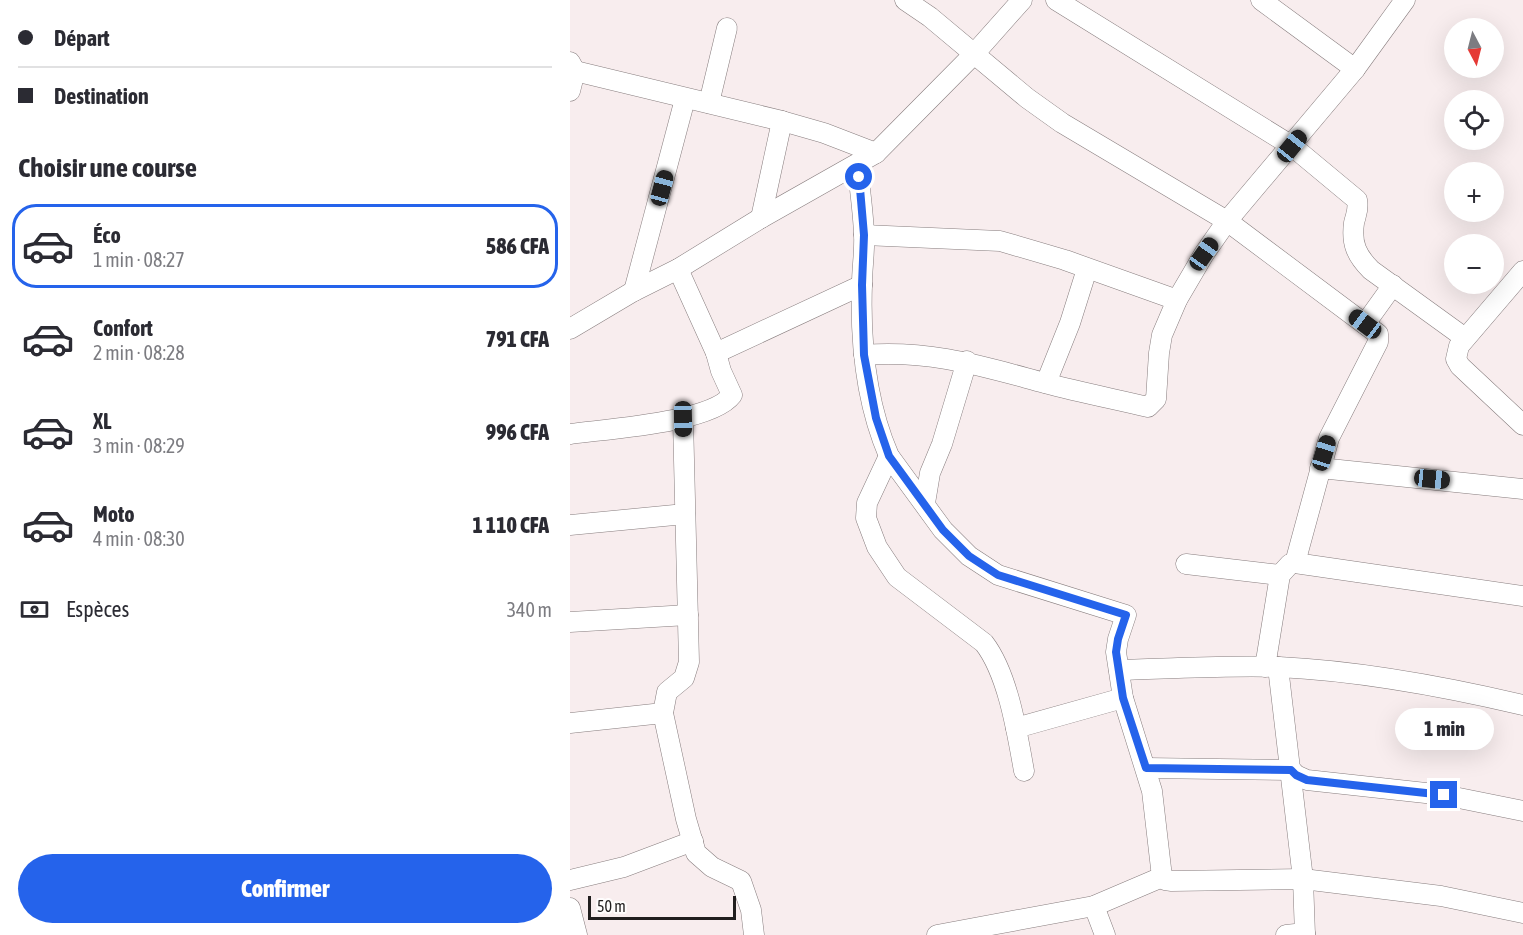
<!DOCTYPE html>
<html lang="fr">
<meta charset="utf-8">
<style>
:root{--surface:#fff;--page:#f2f2f3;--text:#2b2b33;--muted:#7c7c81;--line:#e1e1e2;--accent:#2563eb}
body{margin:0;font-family:"Asap Condensed",sans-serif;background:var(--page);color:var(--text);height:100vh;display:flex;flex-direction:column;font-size:22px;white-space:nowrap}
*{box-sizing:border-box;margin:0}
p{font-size:20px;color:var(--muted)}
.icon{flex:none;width:33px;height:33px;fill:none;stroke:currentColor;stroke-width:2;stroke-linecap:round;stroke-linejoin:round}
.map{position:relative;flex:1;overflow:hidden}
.sheet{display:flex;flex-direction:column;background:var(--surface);width:570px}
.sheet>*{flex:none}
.hud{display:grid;align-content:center;height:132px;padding:0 18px;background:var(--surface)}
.needle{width:39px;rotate:173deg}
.buttons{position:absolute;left:874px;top:18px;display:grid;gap:12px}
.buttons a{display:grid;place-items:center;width:60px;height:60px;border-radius:50%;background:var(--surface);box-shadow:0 6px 24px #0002;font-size:30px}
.scale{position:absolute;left:18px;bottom:15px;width:148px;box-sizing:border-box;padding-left:6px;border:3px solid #211e1e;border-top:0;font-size:16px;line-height:21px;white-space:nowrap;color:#211e1e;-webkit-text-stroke:4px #fffdfd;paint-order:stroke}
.end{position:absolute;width:27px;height:27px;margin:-14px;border:8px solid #2563eb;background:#fff;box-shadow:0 0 0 3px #fff}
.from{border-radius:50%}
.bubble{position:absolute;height:42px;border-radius:21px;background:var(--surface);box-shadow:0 6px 24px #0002;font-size:20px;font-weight:800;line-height:42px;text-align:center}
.car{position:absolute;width:18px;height:36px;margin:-18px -9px;border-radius:8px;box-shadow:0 0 4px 2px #0007;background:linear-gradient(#222 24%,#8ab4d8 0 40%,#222 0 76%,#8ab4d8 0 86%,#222 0)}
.hud b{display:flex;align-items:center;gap:21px;height:57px;font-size:22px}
.hud b+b{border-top:2px solid var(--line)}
.hud i{width:15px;height:15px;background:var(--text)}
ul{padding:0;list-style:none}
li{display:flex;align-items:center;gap:18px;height:84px;margin:0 12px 9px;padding:0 6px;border:3px solid transparent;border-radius:24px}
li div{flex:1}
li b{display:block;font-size:22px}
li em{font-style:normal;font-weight:800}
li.on{border-color:var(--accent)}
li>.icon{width:54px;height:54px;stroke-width:1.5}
h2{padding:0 18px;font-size:27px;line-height:72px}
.pay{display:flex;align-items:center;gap:15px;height:66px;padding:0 18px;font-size:22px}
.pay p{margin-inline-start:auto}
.primary-button{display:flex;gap:12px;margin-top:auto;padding:12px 18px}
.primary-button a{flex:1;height:69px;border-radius:36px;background:var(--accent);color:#fff;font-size:24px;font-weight:800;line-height:69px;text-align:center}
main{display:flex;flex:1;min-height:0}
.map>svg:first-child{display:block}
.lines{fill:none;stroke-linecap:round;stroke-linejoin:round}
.minor-casing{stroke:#877d7e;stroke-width:21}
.minor{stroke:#fff;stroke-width:20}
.route{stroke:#2563eb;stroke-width:8}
</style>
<main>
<section class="sheet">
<div class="hud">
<b><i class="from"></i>Départ</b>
<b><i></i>Destination</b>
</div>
<h2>Choisir une course</h2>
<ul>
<li class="on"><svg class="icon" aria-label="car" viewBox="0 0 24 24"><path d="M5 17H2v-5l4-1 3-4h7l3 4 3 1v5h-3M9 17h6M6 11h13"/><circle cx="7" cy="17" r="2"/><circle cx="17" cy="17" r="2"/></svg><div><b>Éco</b><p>1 min · 08:27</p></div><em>586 CFA</em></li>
<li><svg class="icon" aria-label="car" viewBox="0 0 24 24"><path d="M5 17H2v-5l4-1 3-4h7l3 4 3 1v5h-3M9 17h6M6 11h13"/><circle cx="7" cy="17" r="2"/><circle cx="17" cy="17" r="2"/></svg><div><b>Confort</b><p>2 min · 08:28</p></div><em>791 CFA</em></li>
<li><svg class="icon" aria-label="car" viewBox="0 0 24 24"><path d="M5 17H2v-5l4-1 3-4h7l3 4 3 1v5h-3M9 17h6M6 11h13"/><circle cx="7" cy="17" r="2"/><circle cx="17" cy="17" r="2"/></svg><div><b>XL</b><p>3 min · 08:29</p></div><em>996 CFA</em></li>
<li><svg class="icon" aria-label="car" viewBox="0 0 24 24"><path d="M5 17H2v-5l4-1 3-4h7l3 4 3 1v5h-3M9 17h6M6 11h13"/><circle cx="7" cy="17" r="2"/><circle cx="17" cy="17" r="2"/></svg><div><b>Moto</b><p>4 min · 08:30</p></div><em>1 110 CFA</em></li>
</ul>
<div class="pay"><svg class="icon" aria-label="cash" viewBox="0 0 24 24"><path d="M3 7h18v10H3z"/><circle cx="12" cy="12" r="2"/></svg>Espèces<p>340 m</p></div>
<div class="primary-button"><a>Confirmer</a></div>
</section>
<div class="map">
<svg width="953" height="935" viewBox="0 0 953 935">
<rect width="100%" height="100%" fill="#f8edee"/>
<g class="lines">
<defs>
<g id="minor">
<path d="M335,0l25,17 97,81 35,25 165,98 151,113v8l-49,96 -34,125"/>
<path d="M486,0l236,146 65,54c2,10 -1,14 -3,23 -3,21 3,33 17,47l94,68"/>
<path d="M691,0l94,69"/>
<path d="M0,62l5,9 -5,20"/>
<path d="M5,71l207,50 42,12 52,20"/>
<path d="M139,103l18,-75"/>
<path d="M287,165c3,23 6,46 7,69 1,16 -2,34 -2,50 -2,58 4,119 27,172l54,74 26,26 29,19 128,40 -8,24 -2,13 7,46 29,93 10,86"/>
<path d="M191,218l21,-97"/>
<path d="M294,235l136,6 65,19 112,40"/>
<path d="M108,269l38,84 146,-68"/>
<path d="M953,271l-64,75 -3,13 4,7 63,59"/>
<path d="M64,291l51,-192"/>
<path d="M795,324l28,-39"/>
<path d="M0,329l64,-38 44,-22 83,-51 115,-65 98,-99 48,-54"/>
<path d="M294,355c67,-5 117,11 181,28 34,9 69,16 103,24l8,-8 3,-46 3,-18 15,-35 27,-46 23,-33 128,-152 50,-69"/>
<path d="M476,383l24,-60 17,-54"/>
<path d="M113,419l6,243 -5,16 -17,14 -4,21 23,106 10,34 16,14 29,14 10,29 3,25"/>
<path d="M0,434c35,-5 141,-11 162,-39l-11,-24 -5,-18"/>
<path d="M319,456l-22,47 -1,15 11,29 20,30 87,66c24,31 33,89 40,128"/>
<path d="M750,468l203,21"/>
<path d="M355,503l5,-30 12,-29 25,-83"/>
<path d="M0,525l115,-11"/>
<path d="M616,564l94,11"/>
<path d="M0,622l118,-7"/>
<path d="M695,667l15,-92 10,-11 5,-1 228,33"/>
<path d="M708,667l25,212 2,56"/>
<path d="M549,670c53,-1 108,-5 160,-3 83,4 163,19 244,38"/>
<path d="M0,723l93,-10"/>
<path d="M446,728l107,-30"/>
<path d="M576,768l145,2 5,5 11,5 137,15 79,16"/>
<path d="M0,880l54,-13 69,-26"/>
<path d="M524,906l11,29"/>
<path d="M0,908l7,27"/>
<path d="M367,935l157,-29 68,-29 3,3 7,1 131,-2 138,17 82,17"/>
<path d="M716,935l19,-2"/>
</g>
</defs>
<!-- minor casing -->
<use href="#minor" class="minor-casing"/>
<!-- minor -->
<use href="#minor" class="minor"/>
</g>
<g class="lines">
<!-- route -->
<path class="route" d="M289,177l5,58 -2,50 2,70 12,63 13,38 54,74 26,26 29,19 128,40 -8,24 -2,13 7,46 23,70 145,2 5,5 11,5 137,15"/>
</g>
</svg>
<div class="buttons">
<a><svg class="needle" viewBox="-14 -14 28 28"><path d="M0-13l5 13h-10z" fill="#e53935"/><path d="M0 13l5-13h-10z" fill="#7c7c81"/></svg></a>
<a><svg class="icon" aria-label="locate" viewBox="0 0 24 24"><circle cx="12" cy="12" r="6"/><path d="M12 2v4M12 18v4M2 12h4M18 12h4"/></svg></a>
<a>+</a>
<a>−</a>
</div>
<div class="scale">50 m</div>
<i class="end from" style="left:289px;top:177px"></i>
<i class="end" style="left:874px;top:795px"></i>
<div class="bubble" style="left:825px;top:708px;width:99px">1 min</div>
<i class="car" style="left:722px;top:146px;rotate:39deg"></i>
<i class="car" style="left:92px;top:188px;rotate:15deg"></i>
<i class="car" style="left:634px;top:254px;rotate:35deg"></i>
<i class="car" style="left:795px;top:324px;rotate:307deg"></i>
<i class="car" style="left:113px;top:419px;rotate:179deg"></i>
<i class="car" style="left:754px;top:453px;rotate:17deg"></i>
<i class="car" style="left:862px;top:479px;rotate:96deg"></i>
</div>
</main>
